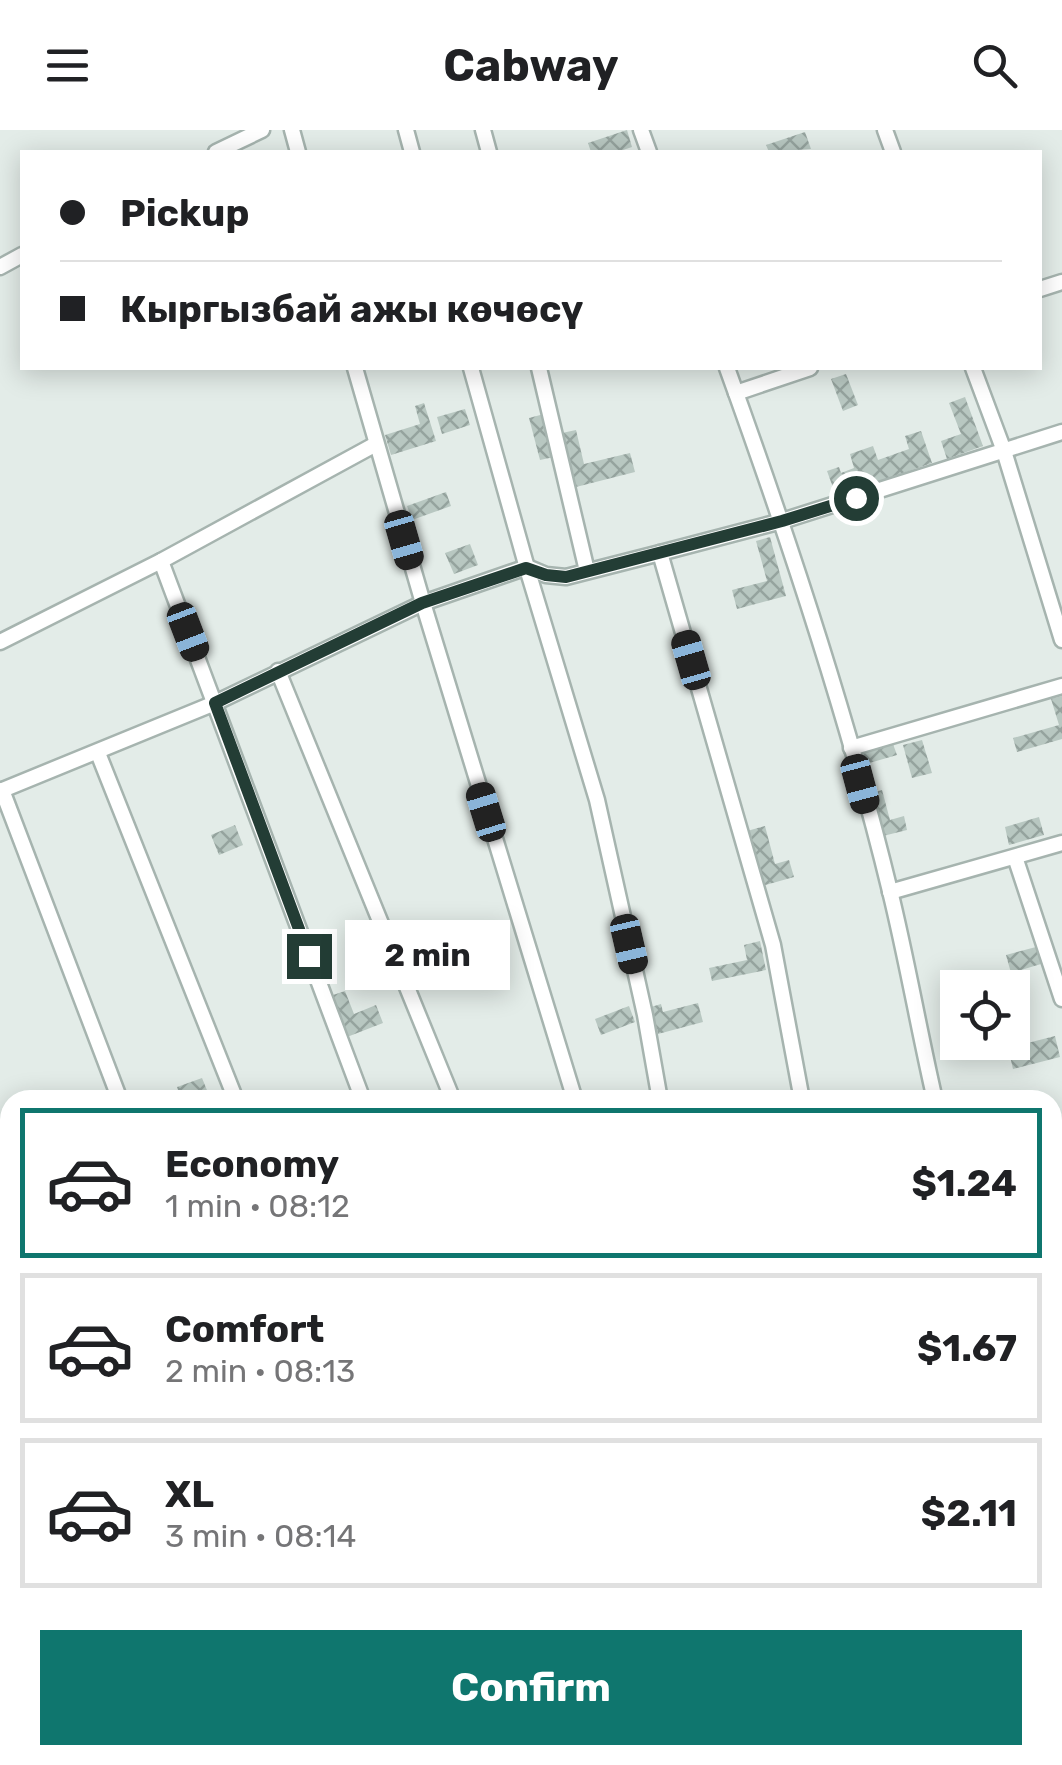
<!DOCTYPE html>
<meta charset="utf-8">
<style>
:root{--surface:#fff;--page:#f6f6f6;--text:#202124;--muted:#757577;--line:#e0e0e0;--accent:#0f766e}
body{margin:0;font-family:Rubik,sans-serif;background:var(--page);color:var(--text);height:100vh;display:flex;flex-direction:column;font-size:38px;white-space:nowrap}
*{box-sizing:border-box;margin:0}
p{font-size:32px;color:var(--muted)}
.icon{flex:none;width:55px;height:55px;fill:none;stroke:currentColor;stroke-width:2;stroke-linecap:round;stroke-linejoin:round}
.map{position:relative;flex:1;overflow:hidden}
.panel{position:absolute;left:0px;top:960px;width:1062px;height:675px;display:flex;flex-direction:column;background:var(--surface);border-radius:30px 30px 0 0;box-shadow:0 5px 25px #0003}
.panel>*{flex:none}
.guide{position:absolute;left:20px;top:20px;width:1022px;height:220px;border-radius:0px;box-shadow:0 5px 25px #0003;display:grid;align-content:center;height:220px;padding:0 40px;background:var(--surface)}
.fabs{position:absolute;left:940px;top:840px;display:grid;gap:20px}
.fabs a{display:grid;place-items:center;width:90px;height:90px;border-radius:0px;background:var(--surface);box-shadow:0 5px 25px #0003;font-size:50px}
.end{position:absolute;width:45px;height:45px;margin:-22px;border:12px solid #233d35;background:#fff;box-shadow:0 0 0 5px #fff}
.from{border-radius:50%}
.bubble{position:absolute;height:70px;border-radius:0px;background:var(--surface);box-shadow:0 5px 25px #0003;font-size:32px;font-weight:700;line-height:70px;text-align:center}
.car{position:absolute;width:30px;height:60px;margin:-30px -15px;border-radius:12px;box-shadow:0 0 8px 2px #0007;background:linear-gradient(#222 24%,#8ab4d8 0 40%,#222 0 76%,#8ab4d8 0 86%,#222 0)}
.guide b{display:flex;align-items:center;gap:35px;height:95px;font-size:38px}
.guide b+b{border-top:2px solid var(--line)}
.guide i{width:25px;height:25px;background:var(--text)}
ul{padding:18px 0 0;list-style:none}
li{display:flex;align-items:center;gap:30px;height:150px;margin:0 20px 15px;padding:0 20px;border:5px solid var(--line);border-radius:0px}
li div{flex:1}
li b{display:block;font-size:38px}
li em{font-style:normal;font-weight:700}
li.current{border-color:var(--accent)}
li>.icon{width:90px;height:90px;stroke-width:1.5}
.button{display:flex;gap:20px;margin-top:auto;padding:20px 40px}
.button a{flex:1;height:115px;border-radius:0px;background:var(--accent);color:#fff;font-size:40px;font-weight:700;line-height:115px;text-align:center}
header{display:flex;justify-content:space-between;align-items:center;height:130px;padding:0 40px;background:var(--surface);font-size:45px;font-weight:700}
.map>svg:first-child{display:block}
.building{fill:url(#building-cross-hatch)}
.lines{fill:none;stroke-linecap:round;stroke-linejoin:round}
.street-casing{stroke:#a6b4af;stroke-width:19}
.street{stroke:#fff;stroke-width:14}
.rail{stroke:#5d7970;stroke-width:5;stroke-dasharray:20 10;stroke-linecap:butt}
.route{stroke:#233d35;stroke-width:12}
</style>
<header><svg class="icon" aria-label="menu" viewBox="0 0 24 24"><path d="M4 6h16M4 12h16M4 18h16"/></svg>Cabway<svg class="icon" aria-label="search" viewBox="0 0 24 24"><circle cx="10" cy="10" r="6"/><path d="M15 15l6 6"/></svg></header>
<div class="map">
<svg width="1062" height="1635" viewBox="0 0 1062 1635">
<defs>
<pattern id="building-cross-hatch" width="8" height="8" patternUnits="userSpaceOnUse" patternTransform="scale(2.5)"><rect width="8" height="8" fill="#b8c7c1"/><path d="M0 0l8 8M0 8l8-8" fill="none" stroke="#95a39e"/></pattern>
</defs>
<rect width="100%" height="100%" fill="#e3ece8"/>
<!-- building -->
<g class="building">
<path d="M627,0l5,17 -15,5h-26l-3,-9z"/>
<path d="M805,2l6,17 -42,3 -3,-7z"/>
<path d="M846,244l12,31 -15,6 -12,-32z"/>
<path d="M965,267l18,49 -36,13 -6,-18 20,-7 -12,-31z"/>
<path d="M424,273l12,38 -45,14 -6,-20 35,-11 -5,-18z"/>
<path d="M465,279l5,16 -28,9 -5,-17z"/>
<path d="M544,284l10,43 -14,3 -11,-42z"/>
<path d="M576,300l8,34 46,-11 5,19 -59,15 -14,-54z"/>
<path d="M921,301l11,32 -96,33 -9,-25 12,-4 2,6 13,-5 -4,-14 23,-8 5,14 31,-11 -4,-13z"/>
<path d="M446,362l5,14 -39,14 -5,-14z"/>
<path d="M770,407l16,59 -49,13 -5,-19 35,-9 -11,-40z"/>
<path d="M470,414l8,21 -24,9 -9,-21z"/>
<path d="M1062,566v43l-45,13 -4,-14 46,-13 -8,-26z"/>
<path d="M922,610l10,33 -20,5 -9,-33z"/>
<path d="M893,614l4,11 -31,9 -3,-12z"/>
<path d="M882,660l8,30 14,-4 3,14 -24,6 -11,-43z"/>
<path d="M1039,687l5,18 -35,10 -4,-18z"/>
<path d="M235,695l8,20 -24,10 -8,-20z"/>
<path d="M765,696l10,38 14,-4 5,17 -32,9 -15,-55z"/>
<path d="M760,811l6,29 -54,11 -3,-13 38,-8 -3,-15z"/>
<path d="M1036,817l5,17 -30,9 -5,-18z"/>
<path d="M345,861l9,23 22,-9 7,18 -36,14 -17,-41z"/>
<path d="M698,873l5,19 -45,12 -7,-27 10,-3 2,8z"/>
<path d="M629,876l6,16 -34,13 -6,-16z"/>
<path d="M1055,906l5,21 -47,12 -5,-21z"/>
<path d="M202,948l9,22h-15l-2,-6 -13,5 -4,-12z"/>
<path d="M840,1625h52l2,8 -52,2z"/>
</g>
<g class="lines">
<defs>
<g id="street">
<path d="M292,0l6,22"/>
<path d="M406,0l6,22"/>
<path d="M483,0l6,22"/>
<path d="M641,0l8,22"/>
<path d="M885,0l8,22"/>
<path d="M216,22l46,-22"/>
<path d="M0,137l22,-12"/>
<path d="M1040,159l22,-7"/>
<path d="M355,238l68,235 152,497"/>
<path d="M471,238l58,207 68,225 48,215 15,85"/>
<path d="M539,238l48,203"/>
<path d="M727,238c62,171 120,346 163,523 17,69 29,140 45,209"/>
<path d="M973,238l31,83 58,189"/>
<path d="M736,263l74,-25"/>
<path d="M660,423l113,392 29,155"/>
<path d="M161,431l202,539"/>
<path d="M0,512l161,-81 215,-117"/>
<path d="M278,541l175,429"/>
<path d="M851,618l211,-62"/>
<path d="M98,623l138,347"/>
<path d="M2,660l118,310"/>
<path d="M0,661l215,-88 208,-100 104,-36 19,8 20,2 94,-24 122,-32 280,-89"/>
<path d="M1015,727l47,142"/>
<path d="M890,762l172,-49"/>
<path d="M0,1043l10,27"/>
<path d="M1052,1161l10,-3"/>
<path d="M1052,1327l10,-2"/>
<path d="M1052,1508l10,-3"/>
<path d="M0,1564l10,-3"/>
<path d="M212,1625l3,10"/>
<path d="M227,1625l4,10"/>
<path d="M834,1625l2,10"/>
<path d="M1037,1625l2,10"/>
<path d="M241,1635l19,-10"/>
<path d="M515,1635v-10"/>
<path d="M921,1635l45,-10"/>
</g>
</defs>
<!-- street casing -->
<use href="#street" class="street-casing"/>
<!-- street -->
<use href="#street" class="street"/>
<!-- rail -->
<g class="rail">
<path d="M0,1018l10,27"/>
<path d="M219,1625l4,10"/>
</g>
</g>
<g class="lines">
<!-- route -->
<path class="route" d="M309,826l-94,-253 207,-100 104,-35 20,7 20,2 216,-56 74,-23"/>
</g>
</svg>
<div class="fabs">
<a><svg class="icon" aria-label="locate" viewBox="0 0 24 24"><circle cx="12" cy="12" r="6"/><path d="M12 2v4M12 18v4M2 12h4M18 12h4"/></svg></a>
</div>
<i class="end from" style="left:856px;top:368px"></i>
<i class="end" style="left:309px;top:826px"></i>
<div class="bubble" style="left:345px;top:790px;width:165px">2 min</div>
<i class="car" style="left:404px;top:410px;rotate:164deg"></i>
<i class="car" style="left:188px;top:502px;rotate:159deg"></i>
<i class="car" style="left:691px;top:530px;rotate:344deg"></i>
<i class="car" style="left:860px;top:654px;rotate:165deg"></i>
<i class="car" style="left:486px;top:682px;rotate:343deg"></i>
<i class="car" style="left:629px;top:814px;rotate:167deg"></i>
<div class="guide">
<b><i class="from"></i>Pickup</b>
<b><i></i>Кыргызбай ажы көчөсү</b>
</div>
<section class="panel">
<ul>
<li class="current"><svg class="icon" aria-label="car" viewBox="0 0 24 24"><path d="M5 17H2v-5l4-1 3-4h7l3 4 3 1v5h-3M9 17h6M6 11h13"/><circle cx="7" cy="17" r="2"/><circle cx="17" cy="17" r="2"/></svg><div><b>Economy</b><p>1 min · 08:12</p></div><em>$1.24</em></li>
<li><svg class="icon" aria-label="car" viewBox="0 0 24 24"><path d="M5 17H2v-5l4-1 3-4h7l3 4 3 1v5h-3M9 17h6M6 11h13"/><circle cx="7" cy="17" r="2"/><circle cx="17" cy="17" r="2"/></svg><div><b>Comfort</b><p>2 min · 08:13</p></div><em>$1.67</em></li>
<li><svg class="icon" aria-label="car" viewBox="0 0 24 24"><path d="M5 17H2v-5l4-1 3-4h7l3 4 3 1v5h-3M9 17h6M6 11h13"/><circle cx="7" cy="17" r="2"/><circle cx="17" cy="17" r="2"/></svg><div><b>XL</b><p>3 min · 08:14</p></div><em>$2.11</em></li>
</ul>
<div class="button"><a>Confirm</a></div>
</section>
</div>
